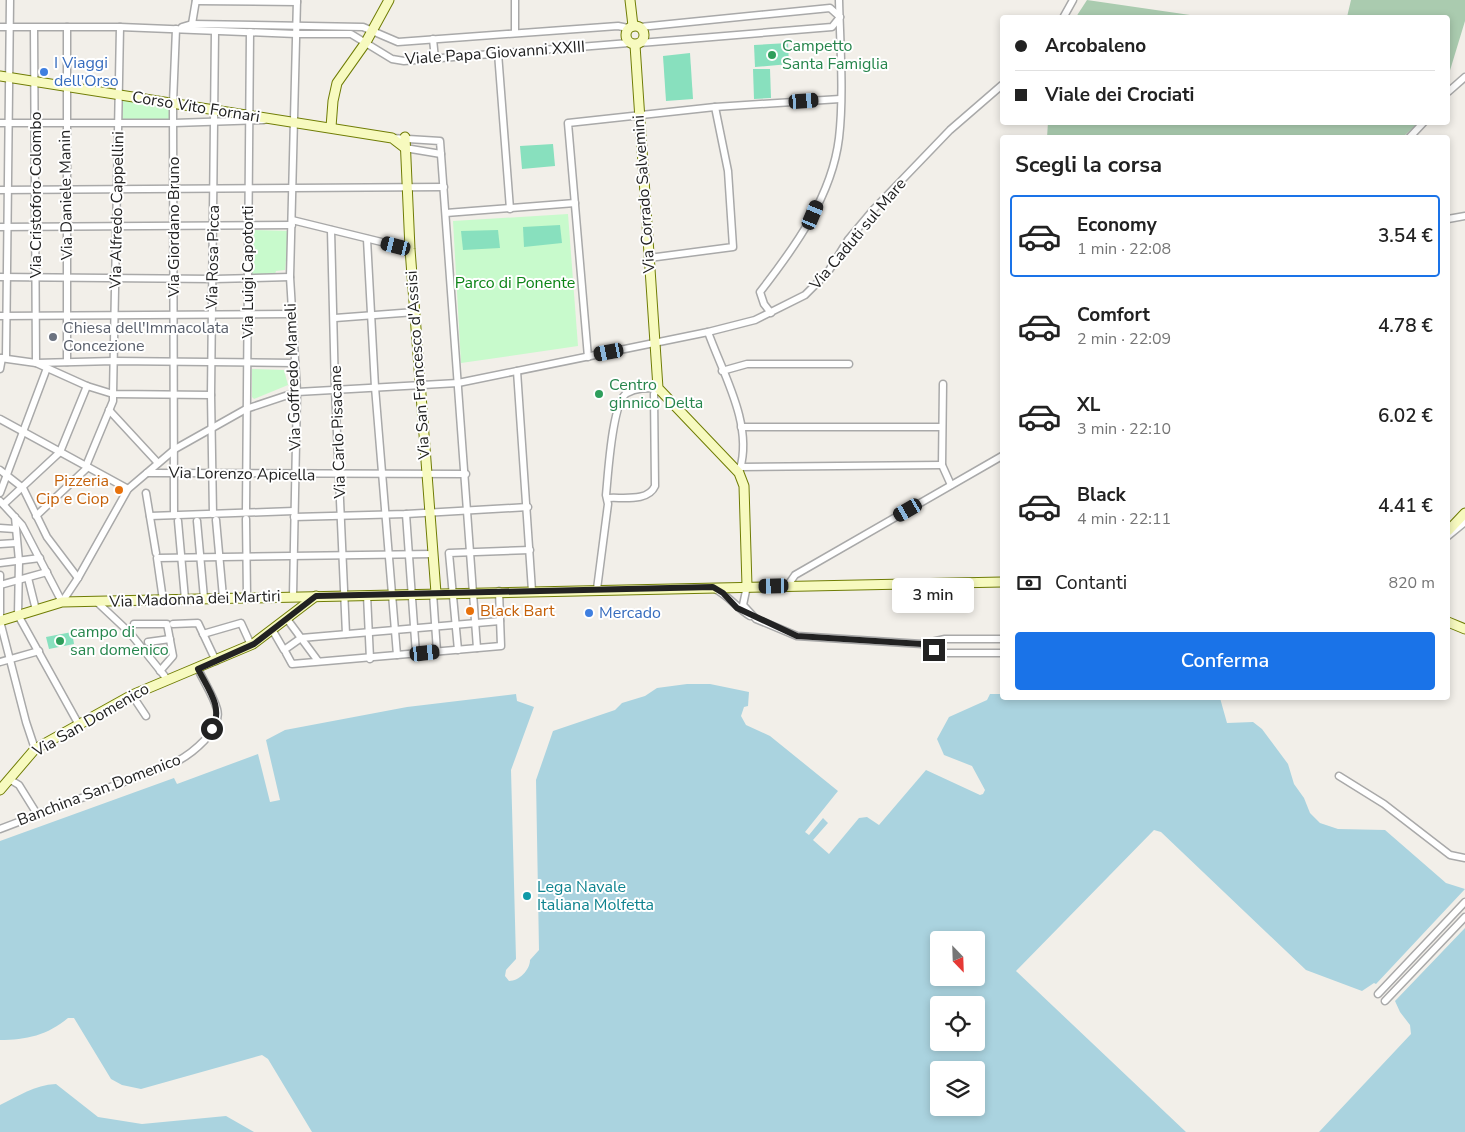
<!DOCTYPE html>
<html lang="it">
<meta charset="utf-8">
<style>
:root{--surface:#fff;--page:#f6f6f6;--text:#222;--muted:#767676;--line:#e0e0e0;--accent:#1a73e8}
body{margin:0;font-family:"Nunito Sans",sans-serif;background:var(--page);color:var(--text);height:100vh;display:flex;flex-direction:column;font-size:19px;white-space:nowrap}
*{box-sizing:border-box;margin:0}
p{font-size:16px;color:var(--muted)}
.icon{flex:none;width:28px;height:28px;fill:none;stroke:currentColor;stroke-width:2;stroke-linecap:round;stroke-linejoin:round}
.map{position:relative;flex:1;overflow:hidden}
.drawer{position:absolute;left:1000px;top:135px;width:450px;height:565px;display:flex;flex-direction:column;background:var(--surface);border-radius:5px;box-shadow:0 2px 8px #0003}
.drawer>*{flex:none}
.guide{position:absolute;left:1000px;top:15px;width:450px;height:110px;border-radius:5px;box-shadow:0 2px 8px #0003;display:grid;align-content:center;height:110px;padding:0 15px;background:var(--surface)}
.needle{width:32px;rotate:157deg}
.fabs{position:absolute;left:930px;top:931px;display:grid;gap:10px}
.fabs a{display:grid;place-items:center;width:55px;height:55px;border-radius:5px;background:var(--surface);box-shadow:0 2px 8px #0003;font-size:25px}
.end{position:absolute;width:22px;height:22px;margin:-11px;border:6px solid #222;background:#fff;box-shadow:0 0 0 2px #fff}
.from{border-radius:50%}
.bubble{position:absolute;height:35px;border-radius:5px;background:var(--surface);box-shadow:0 2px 8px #0003;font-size:16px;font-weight:600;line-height:35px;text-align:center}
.car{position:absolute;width:15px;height:30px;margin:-15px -8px;border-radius:6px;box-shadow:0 0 4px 1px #0007;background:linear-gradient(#222 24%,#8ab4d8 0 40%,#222 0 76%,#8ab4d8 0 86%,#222 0)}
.guide b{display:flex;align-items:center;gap:18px;height:48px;font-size:19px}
.guide b+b{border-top:1px solid var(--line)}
.guide i{width:12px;height:12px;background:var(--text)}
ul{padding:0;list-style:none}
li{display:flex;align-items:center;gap:15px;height:82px;margin:0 10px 8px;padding:0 5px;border:2px solid transparent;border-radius:5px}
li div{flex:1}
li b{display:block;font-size:19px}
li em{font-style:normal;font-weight:600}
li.selected{border-color:var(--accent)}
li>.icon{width:45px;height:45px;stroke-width:1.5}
h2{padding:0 15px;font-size:22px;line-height:60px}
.pay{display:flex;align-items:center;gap:12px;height:55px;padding:0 15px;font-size:19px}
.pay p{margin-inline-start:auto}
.cta{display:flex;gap:10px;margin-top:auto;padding:10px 15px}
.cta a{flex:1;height:58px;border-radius:5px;background:var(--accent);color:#fff;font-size:20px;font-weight:600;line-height:58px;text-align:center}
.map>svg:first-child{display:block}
.cemetery{fill:#aacbaf}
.park{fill:#c8facc}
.pitch{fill:#88e0be}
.water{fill:#aad3df;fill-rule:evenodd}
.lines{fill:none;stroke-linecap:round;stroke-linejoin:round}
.street-casing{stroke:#a9a9a9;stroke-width:9}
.secondary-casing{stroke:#707d05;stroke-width:11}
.street{stroke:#fff;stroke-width:6}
.secondary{stroke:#f7fabf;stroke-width:9}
.route{stroke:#222;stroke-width:6}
.leisure-dot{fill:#2e9e5b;stroke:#fff;stroke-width:2}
.shop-dot{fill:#3f7fe0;stroke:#fff;stroke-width:2}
.worship-dot{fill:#6b7280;stroke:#fff;stroke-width:2}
.food-dot{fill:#e8710a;stroke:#fff;stroke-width:2}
.culture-dot{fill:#0f9aa8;stroke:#fff;stroke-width:2}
.labels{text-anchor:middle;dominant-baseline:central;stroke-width:4;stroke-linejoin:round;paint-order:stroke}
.leisure-label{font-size:16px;fill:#27864d;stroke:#fff;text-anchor:start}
.street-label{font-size:16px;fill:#222;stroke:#fff}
.shop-label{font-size:16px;fill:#366cbe;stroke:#fff;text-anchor:start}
.park-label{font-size:16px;fill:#0c8416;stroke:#fff}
.worship-label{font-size:16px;fill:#5b616d;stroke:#fff;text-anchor:start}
.food-label{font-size:16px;fill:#c56008;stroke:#fff;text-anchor:end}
.culture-label{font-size:16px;fill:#0d838f;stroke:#fff;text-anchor:start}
</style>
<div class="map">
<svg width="1465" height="1132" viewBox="0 0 1465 1132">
<rect width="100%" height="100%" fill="#f2efe9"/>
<!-- cemetery -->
<g class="cemetery">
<path d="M1087,0l110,16 7,1h-128z"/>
<path d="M1351,0h114v21l-17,56v-59l-101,-1z"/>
<path d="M1048,122h370v1l-16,15h-355z"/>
</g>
<!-- park -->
<g class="park">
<path d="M123,100l48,8v11l-49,1z"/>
<path d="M568,214l10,132 -117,17 -8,-142z"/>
<path d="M254,230l35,1 -4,39 -9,1 -1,3h-23z"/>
<path d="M252,369l32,1 4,15 -34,14 -2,-2z"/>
</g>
<!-- pitch -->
<g class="pitch">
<path d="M788,43l1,21 -34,3 -1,-22z"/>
<path d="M690,53l3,46 -27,2 -3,-45z"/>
<path d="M753,69h17l1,29 -17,1z"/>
<path d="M553,144l2,22 -33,3 -2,-23z"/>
<path d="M560,225l2,18 -38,4 -1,-20z"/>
<path d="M498,230l2,18 -37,2 -2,-19z"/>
<path d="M72,632l2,12 -25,5 -3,-12z"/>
</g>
<!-- water -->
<g class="water">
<path d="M687,684h23l39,8 -1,14 -4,1 -3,9 5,9 24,11 68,55 -33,41 4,3 14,-17 5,5 -15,17 16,14 30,-36 8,-1 12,8 47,-55 54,25 3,-1 2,-4 -13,-24 -28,-11 -7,-16 12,-22 38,-17 3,-6h12v4h218l7,25 26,-1 9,7 26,35 6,20 10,14 6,15 10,10 18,6 47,1 61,53 19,6 -89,95 -2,-1 -12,8 -56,-21 -145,-138 -7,-2 -138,141 170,161h-874l-44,-73 -6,-4 -121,34 -19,-4 -11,-6 -37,-61h-6c-20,17 -42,22 -68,22v-199l174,-63 3,6 81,-30 12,48 10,-2 -14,-60 19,-10 122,-23 109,-13 1,7 17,6 -23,63 5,189 -10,11 -1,6 4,5c10,0 21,-11 21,-21l9,-10 -3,-170 17,-49 62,-21 7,-7 23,-7 12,-8zM939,940h37v38h-37zM939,1005h37v37h-37zM939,1070h37v38h-37z"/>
<path d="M1465,928v204h-146l92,-98 -1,-9 -10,-13 -5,-11z"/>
<path d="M56,1084l42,33 44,7 84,-8 28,16h-254v-27c19,-9 34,-20 56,-21z"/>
</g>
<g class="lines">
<defs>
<g id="street">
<path d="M515,0v32"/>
<path d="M196,1l101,1"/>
<path d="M1063,18l10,-18"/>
<path d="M192,24l4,-24"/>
<path d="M0,27h120l176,7h55l41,25 12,2 225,-18"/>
<path d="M67,27v335"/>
<path d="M182,27l10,-3 171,3 35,15 220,-16 10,2"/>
<path d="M640,27l190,-19 10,9"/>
<path d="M34,28l2,335 51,23 26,8 98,1"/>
<path d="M433,39l2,20"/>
<path d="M640,43l192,-16 8,-10"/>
<path d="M498,53l12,156"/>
<path d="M1448,92l17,-15"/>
<path d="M0,123h174l90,-3"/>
<path d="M392,138l48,3 37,507"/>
<path d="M1409,138l15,-16"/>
<path d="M405,148l36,6"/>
<path d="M0,190l444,-3"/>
<path d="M446,213l129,-10"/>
<path d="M1448,219l17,-3"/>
<path d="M292,220l118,29"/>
<path d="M0,227l292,-2"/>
<path d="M331,230l4,159 11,245"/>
<path d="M367,239l8,148 22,268"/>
<path d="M649,258l84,-11 -5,-76 -13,-64"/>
<path d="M0,277l214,2 76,-2"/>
<path d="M771,313l-7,-9 -4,-12c35,-45 72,-96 79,-154 5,-42 1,-96 0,-138"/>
<path d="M0,316l291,-2"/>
<path d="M335,318l80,-6"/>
<path d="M708,332c15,42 45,92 32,137"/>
<path d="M588,357l-20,-234 147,-16 125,-8"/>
<path d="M0,358l36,5 78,-2 181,2"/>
<path d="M6,358l4,-358"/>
<path d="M0,369l2,-11"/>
<path d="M517,371l15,220"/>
<path d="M722,371l25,-7h102"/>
<path d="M943,384l-1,81 9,20"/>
<path d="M109,410l49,53"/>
<path d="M0,419l128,70"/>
<path d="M741,427h201"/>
<path d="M86,466l27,-65v-7l7,-367"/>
<path d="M740,467l202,-2"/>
<path d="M0,470l23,18 24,49 31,41"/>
<path d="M147,473l319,1"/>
<path d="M0,493l47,-125"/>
<path d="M146,493l10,60"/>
<path d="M608,498c15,-1 40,4 47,-12l-1,-92 4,-6"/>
<path d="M0,501l22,24 40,77"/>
<path d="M4,504l56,-52 27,-66"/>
<path d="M246,512l4,-480"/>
<path d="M213,514l-2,-119 4,-364"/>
<path d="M406,514l10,140"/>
<path d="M174,515l-1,-412 3,-74"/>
<path d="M36,516l52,-49"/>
<path d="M150,516l144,-5"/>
<path d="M15,517l4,44 -1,54 61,110"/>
<path d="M294,517l112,-3 122,-7"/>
<path d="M246,519l1,78"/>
<path d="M216,520l7,77"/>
<path d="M178,521l7,78"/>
<path d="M197,521l7,77"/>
<path d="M0,528l15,1"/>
<path d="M1448,536l17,-14"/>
<path d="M0,544l16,-1"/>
<path d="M0,563l40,-5"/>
<path d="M0,575v46l26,101 9,27"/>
<path d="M28,578l8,32"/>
<path d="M0,585l47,-13"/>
<path d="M788,585l7,-10 207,-119"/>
<path d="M747,586l-4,19 13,14 41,17 125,8 23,-5h57"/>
<path d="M597,589l11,-85 -2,-9c2,-19 6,-94 21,-102 9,-5 20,-5 31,-5"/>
<path d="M715,589c14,7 22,19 35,27"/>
<path d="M433,593l4,59"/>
<path d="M367,595l3,64"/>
<path d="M293,596l4,-204 -7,-115 7,-277"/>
<path d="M163,600l-6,-42 276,-4"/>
<path d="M62,602l16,-24 50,-89 47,-40 71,-40 51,-17 161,-9 250,-51 47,-12 50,-25 23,-23 20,-32 26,-31 76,-79 52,-45"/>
<path d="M97,602l33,31 37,46"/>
<path d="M287,619l31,42"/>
<path d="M134,624h33l6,32 -13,15"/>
<path d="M173,624l25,-1 18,38"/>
<path d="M273,631l11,19 17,-12 199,-17"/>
<path d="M203,634l38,-11 10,22"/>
<path d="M148,642l22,-3"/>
<path d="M922,644l22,9h58"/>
<path d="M458,650l-9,-97 81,-3"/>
<path d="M286,653l6,11 209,-18 -2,-55"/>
<path d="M0,662l39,-11"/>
<path d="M132,695l14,21"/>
<path d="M1339,776l45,28 66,51 15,3"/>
<path d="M9,779l10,6 18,29"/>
<path d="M0,829l176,-67c15,-8 47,-32 41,-53 -4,-14 -13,-27 -19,-40"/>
<path d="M1378,994l87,-92"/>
<path d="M1385,1001l80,-84"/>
</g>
<g id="secondary">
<path d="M630,0l3,26"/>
<circle cx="635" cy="35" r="9"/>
<path d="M635,45l23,343 81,85 5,13 3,100"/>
<path d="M0,76l392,62 13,10"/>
<path d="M331,127l2,-26 4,-18 29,-41 23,-42"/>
<path d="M405,137l5,112 26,344"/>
<path d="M1448,531l17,-18"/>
<path d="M0,621l62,-19 940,-20"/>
<path d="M1448,622l17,7"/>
<path d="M0,790l35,-41 97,-54 121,-51 63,-48"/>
</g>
</defs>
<!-- street casing -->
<use href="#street" class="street-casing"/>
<!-- secondary casing -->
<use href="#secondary" class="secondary-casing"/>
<!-- street -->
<use href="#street" class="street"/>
<!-- secondary -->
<use href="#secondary" class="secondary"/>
</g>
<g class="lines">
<!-- route -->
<path class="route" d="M212,729c12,-21 -4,-40 -14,-60l56,-25 62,-48 397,-9 10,6 14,15 60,28 125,8 12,6"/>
</g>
<!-- markers -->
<g class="leisure-dot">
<circle cx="772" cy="55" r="5"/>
<circle cx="599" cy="394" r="5"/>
<circle cx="60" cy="641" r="5"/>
</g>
<g class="shop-dot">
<circle cx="44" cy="72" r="5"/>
<circle cx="589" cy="613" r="5"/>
</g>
<circle class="worship-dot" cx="53" cy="337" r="5"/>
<g class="food-dot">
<circle cx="119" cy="490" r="5"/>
<circle cx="470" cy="611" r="5"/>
</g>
<circle class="culture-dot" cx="527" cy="896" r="5"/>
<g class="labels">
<!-- leisure labels -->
<g class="leisure-label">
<text x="782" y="46">Campetto<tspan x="782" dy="18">Santa Famiglia</tspan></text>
<text x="609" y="385">Centro<tspan x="609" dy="18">ginnico Delta</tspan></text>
<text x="70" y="632">campo di<tspan x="70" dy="18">san domenico</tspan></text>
</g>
<!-- street labels -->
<g class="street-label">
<text transform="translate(495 53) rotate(-4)">Viale Papa Giovanni XXIII</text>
<text transform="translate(196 107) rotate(9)">Corso Vito Fornari</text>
<text transform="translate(644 194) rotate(-94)">Via Corrado Salvemini</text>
<text transform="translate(36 195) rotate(-90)">Via Cristoforo Colombo</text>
<text transform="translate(66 195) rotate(-91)">Via Daniele Manin</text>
<text transform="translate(117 210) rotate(-89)">Via Alfredo Cappellini</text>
<text transform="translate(174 227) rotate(-90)">Via Giordano Bruno</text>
<text transform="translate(858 234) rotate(-50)">Via Caduti sul Mare</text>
<text transform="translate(213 257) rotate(-89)">Via Rosa Picca</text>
<text transform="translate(248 272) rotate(-90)">Via Luigi Capotorti</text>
<text transform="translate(418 365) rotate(-94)">Via San Francesco d'Assisi</text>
<text transform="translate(293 377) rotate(-92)">Via Goffredo Mameli</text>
<text transform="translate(338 432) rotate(-92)">Via Carlo Pisacane</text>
<text transform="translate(242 474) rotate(1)">Via Lorenzo Apicella</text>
<text transform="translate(195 599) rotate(-2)">Via Madonna dei Martiri</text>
<text transform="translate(91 720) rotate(-30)">Via San Domenico</text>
<text transform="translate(99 790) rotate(-21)">Banchina San Domenico</text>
</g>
<!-- shop labels -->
<g class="shop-label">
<text x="54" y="63">I Viaggi<tspan x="54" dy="18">dell'Orso</tspan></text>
<text x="599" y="613">Mercado</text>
</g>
<!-- park labels -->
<g class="park-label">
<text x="515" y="283">Parco di Ponente</text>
</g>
<!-- worship labels -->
<g class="worship-label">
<text x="63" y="328">Chiesa dell'Immacolata<tspan x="63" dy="18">Concezione</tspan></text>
</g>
<!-- food labels -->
<g class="food-label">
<text x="109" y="481">Pizzeria<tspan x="109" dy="18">Cip e Ciop</tspan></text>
<text x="480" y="611" text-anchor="start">Black Bart</text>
</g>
<!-- culture labels -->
<g class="culture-label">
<text x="537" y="887">Lega Navale<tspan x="537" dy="18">Italiana Molfetta</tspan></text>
</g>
</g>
</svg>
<div class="fabs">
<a><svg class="needle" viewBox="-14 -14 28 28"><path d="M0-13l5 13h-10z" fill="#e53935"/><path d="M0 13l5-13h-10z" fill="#767676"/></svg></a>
<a><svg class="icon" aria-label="locate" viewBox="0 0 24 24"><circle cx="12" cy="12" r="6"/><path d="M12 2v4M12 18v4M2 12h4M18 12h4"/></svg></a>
<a><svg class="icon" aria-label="layers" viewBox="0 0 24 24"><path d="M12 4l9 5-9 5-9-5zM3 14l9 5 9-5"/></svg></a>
</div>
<i class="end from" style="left:212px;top:729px"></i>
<i class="end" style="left:934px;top:650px"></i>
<div class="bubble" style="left:892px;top:578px;width:82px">3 min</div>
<i class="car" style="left:804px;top:101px;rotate:86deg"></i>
<i class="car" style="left:813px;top:215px;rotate:23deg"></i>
<i class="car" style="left:396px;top:246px;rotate:284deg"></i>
<i class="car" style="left:609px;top:352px;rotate:259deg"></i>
<i class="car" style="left:908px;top:510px;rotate:240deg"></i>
<i class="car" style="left:774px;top:586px;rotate:269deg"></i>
<i class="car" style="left:425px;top:653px;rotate:84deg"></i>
<div class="guide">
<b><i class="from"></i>Arcobaleno</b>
<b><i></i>Viale dei Crociati</b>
</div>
<section class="drawer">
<h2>Scegli la corsa</h2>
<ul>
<li class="selected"><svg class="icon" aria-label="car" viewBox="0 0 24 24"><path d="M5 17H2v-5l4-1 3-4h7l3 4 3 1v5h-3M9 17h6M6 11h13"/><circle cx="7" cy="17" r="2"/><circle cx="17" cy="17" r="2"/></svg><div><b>Economy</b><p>1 min · 22:08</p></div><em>3.54 €</em></li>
<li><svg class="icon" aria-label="car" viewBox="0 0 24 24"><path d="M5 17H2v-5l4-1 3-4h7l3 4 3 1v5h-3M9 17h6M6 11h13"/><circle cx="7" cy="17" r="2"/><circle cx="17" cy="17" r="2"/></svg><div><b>Comfort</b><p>2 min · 22:09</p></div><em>4.78 €</em></li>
<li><svg class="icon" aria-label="car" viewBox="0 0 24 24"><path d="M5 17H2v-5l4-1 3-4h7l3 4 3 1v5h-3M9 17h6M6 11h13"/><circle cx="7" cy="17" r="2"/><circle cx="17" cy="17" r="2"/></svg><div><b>XL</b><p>3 min · 22:10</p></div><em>6.02 €</em></li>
<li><svg class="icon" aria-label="car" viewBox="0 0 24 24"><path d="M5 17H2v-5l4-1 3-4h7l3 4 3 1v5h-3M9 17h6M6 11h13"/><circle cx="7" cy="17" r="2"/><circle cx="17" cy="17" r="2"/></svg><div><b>Black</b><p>4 min · 22:11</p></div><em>4.41 €</em></li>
</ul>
<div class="pay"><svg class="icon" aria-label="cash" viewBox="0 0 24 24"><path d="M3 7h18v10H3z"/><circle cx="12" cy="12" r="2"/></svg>Contanti<p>820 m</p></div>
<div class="cta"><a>Conferma</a></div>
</section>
</div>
